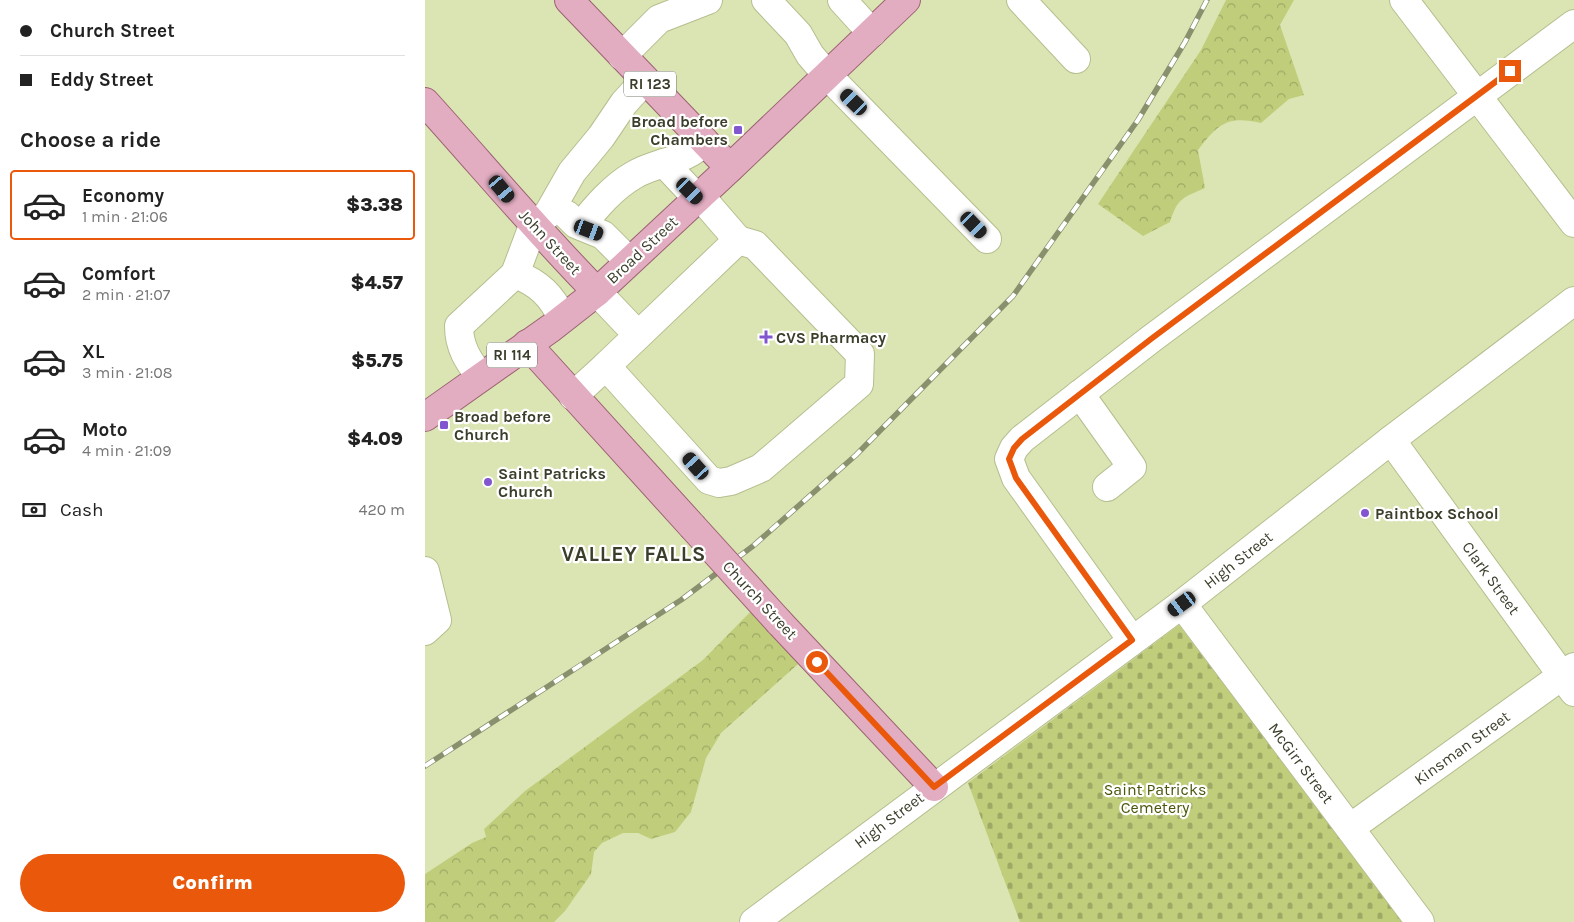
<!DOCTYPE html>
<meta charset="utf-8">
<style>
:root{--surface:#fff;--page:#f6f6f6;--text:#222;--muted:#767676;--line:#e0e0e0;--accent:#ea580c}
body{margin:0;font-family:Karla,sans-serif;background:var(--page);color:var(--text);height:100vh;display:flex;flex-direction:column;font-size:19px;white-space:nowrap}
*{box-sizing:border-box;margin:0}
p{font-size:16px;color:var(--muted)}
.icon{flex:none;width:28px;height:28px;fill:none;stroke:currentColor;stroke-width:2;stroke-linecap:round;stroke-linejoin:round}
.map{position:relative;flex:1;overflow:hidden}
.side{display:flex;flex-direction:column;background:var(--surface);width:425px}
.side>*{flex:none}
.top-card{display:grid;align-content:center;height:110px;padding:0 20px;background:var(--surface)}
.end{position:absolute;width:22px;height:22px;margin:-11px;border:6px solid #ea580c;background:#fff;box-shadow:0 0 0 2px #fff}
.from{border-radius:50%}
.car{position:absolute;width:15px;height:30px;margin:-15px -8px;border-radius:6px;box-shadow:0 0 4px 1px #0007;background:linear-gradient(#222 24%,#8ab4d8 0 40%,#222 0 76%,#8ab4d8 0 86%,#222 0)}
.top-card b{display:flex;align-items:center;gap:18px;height:48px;font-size:19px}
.top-card b+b{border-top:1px solid var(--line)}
.top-card i{width:12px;height:12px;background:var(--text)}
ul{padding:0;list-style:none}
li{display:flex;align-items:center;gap:15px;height:70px;margin:0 10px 8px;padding:0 10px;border:2px solid transparent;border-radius:5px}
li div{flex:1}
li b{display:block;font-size:19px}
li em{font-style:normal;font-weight:800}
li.active{border-color:var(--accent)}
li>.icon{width:45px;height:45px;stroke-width:1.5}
h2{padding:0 20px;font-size:22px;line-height:60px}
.pay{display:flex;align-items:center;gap:12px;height:55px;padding:0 20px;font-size:19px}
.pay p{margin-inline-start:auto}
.cta{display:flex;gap:10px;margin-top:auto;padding:10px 20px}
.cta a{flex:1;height:58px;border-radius:30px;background:var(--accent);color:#fff;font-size:20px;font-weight:800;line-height:58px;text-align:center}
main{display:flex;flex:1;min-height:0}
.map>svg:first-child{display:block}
.forest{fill:url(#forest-crowns)}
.cemetery{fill:url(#cemetery-stones)}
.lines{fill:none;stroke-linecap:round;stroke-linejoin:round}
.minor-casing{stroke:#b5be8e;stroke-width:30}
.major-casing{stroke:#9b6271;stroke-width:30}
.minor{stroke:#fff;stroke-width:28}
.major{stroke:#e2acc1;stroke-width:28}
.rail-casing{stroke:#89906e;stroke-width:5.5}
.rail{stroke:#fff;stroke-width:4;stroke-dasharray:11;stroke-linecap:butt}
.major-bridge-casing{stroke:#9b6271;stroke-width:30;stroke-linecap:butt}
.major-bridge{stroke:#e2acc1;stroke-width:28}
.route{stroke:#ea580c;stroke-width:6}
.poi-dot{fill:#8156cf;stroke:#fff;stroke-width:2}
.labels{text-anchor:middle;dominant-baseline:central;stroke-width:4.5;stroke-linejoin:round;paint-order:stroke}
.shield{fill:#fff;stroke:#75786a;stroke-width:1}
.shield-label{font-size:15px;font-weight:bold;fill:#3a3e2a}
.poi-label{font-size:16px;font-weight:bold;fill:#3a3e2a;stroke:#fff;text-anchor:start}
.street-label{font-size:16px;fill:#3a3e2a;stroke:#fff}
.park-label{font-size:16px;fill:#4d560b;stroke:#fff}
.district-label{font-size:21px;font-weight:bold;letter-spacing:1px;fill:#3a3e2a;stroke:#fff}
</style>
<main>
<section class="side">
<div class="top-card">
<b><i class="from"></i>Church Street</b>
<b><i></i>Eddy Street</b>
</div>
<h2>Choose a ride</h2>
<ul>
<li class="active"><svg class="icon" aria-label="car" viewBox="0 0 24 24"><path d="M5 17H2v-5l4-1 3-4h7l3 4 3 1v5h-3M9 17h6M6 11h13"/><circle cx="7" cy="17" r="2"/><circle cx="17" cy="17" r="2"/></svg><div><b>Economy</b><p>1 min · 21:06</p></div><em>$3.38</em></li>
<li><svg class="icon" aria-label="car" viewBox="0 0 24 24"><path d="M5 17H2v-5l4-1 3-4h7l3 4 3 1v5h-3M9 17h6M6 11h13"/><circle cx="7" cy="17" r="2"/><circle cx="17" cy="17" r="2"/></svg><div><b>Comfort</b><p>2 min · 21:07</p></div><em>$4.57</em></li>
<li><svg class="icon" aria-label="car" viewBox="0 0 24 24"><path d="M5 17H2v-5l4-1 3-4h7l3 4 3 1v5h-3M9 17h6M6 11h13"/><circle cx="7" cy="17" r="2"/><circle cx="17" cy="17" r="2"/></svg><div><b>XL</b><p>3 min · 21:08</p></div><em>$5.75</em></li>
<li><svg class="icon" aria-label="car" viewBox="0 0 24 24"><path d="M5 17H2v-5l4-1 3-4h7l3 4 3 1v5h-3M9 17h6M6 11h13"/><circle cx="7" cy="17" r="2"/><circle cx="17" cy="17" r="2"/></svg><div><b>Moto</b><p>4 min · 21:09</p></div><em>$4.09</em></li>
</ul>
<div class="pay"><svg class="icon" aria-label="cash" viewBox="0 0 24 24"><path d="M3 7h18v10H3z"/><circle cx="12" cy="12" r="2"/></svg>Cash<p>420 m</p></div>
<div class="cta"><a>Confirm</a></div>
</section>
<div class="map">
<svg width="1149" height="922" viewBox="0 0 1149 922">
<defs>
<pattern id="forest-crowns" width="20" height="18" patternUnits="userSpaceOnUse" patternTransform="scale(1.25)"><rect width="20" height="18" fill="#c0ce7b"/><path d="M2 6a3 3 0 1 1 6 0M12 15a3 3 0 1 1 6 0" fill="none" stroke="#9da965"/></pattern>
<pattern id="cemetery-stones" width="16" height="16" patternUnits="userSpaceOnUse" patternTransform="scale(1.25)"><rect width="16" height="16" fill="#c0ce7b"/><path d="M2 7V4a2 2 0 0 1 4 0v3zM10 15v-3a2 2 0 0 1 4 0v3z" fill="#9da965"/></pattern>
</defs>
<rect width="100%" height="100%" fill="#dbe5b4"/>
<!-- forest -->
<g class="forest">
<path d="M801,0h68l-14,25 24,70 -15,4 -28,24c-34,-8 -43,1 -63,27l7,38c-22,10 -27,9 -35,34l-27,14 -45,-32 103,-154z"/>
<path d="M333,604l48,53 -85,76 -15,25 -15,54 -16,20 -24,7 -13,-6h-15l-21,10 -8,9 -3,22 -26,37 -11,11h-129v-48l47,-31 14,-6 -2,-8 41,-38 178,-131z"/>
</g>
<!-- cemetery -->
<path class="cemetery" d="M754,625l226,297h-385l-52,-139z"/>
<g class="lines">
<defs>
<g id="minor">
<path d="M341,0l32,34 12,21 18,21 159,163"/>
<path d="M417,0l30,33"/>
<path d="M596,0l55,59"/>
<path d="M979,0l170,223"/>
<path d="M197,56l37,-37 49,-19"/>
<path d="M239,163l33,35"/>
<path d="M275,196l38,44 17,5 105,109 -1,30 -98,84 -30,13 -12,2 -10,-3 -103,-114 132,-126"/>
<path d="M142,215l9,9 27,11 26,26"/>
<path d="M156,226c15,-19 32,-39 53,-51 23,-14 53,-13 70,-34"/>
<path d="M90,274c24,9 37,22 47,44"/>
<path d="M172,292l41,43"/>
<path d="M56,377c-13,-16 -22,-30 -22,-51l56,-52 18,-48 15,-12 24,-42 29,-35 23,-34 21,-23"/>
<path d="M655,394l52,73 -25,20"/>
<path d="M148,396l33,-30"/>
<path d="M966,440l183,252"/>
<path d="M0,571l12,49 -12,11"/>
<path d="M757,604l238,318"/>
<path d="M707,640l-116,-162 -7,-19 5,-11 8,-9 129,-100 423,-315"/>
<path d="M925,828l224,-161"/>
<path d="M329,922l428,-318 209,-164 183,-139"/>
</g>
<g id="major">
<path d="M144,0l161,168"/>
<path d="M0,102c57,63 112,129 172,190"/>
<path d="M102,344l165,182"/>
<path d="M0,417l126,-89 46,-36 133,-124 176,-168"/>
<path d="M354,622l155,165"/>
</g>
</defs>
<!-- minor casing -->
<use href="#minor" class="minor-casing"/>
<!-- major casing -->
<use href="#major" class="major-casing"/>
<!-- minor -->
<use href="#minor" class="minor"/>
<!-- major -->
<use href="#major" class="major"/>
<defs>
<path id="rail" d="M0,766l256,-166 72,-54 103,-91 157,-159 125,-176 47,-78 22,-42"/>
</defs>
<!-- rail casing -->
<use href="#rail" class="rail-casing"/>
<!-- rail -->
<use href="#rail" class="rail"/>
<defs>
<path id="major-bridge" d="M267,526l87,96"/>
</defs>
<!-- major-bridge casing -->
<use href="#major-bridge" class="major-bridge-casing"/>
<!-- major-bridge -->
<use href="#major-bridge" class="major-bridge"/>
</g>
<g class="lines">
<!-- route -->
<path class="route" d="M392,662l117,125 198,-147 -116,-162 -7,-19 5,-11 8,-9 129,-100 359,-268"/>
</g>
<!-- markers -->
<g class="poi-dot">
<rect x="308" y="125" width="10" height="10" rx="2.5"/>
<path d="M338.5 329.5h5v5h5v5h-5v5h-5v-5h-5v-5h5z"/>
<rect x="14" y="420" width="10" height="10" rx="2.5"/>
<circle cx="63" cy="482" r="5"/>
<circle cx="940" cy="513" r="5"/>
</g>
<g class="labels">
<!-- shield labels -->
<g class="shield">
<rect x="199" y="71.5" width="52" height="25" rx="4"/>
<rect x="62" y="342.5" width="50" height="25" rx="4"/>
</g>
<g class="shield-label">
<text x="225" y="84">RI 123</text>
<text x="87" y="355">RI 114</text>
</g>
<!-- poi labels -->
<g class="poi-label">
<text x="303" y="121" text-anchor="end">Broad before<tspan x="303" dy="18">Chambers</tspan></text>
<text x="351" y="337">CVS Pharmacy</text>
<text x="29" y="416">Broad before<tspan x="29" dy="18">Church</tspan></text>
<text x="73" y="473">Saint Patricks<tspan x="73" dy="18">Church</tspan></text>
<text x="950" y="513">Paintbox School</text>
</g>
<!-- street labels -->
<g class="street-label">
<text transform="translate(125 242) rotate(47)">John Street</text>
<text transform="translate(217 250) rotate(-43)">Broad Street</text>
<text transform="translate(813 560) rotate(-38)">High Street</text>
<text transform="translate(1066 578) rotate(54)">Clark Street</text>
<text transform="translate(335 600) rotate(47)">Church Street</text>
<text transform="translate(1037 748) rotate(-36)">Kinsman Street</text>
<text transform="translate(876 763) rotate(53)">McGirr Street</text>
<text transform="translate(464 820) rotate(-37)">High Street</text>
</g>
<!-- park labels -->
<g class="park-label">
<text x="730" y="789">Saint Patricks<tspan x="730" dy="18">Cemetery</tspan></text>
</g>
<!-- district labels -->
<g class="district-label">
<text x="209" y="554">VALLEY FALLS</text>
</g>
</g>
</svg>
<i class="end from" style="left:392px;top:662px"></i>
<i class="end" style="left:1085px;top:71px"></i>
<i class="car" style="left:429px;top:102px;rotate:314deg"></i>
<i class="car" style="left:77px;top:189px;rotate:140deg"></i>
<i class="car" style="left:265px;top:191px;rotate:135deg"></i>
<i class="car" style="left:549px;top:225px;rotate:136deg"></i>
<i class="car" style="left:164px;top:230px;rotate:111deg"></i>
<i class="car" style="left:271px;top:466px;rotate:318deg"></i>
<i class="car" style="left:757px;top:604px;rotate:234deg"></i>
</div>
</main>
